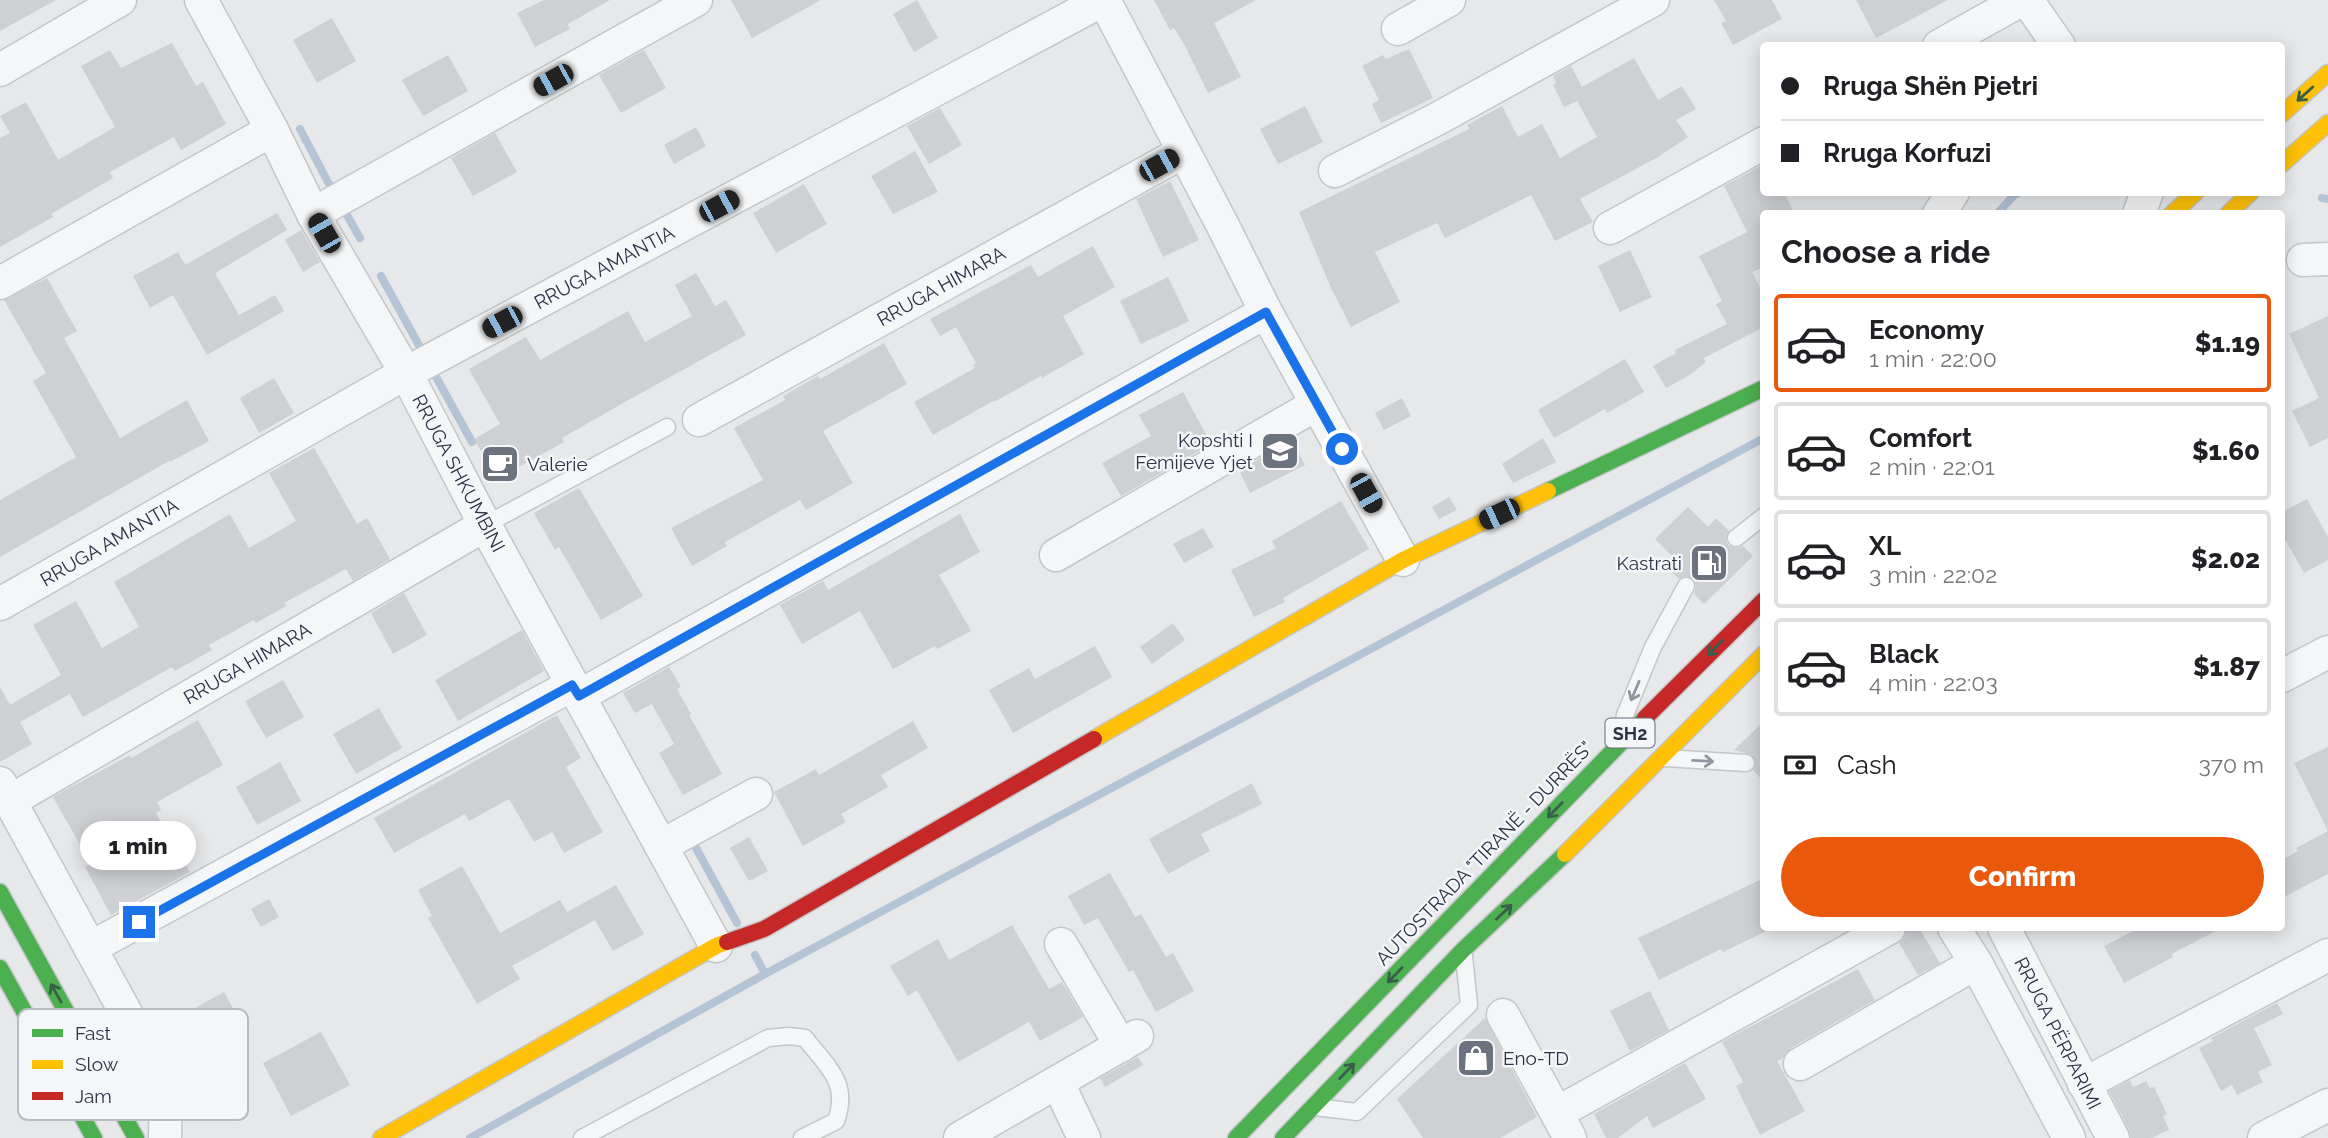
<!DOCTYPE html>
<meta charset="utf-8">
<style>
:root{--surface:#fff;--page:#f6f6f6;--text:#202124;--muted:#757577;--line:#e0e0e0;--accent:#ea580c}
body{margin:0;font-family:Raleway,sans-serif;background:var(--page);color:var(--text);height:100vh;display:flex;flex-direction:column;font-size:26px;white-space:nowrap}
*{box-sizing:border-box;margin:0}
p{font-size:23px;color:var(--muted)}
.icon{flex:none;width:38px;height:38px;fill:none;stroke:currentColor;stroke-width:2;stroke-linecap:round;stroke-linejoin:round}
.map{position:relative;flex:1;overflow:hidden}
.sheet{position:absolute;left:1760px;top:210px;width:525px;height:721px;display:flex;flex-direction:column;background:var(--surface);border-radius:7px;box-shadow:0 4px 18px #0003}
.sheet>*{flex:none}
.guide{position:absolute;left:1760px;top:42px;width:525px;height:154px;border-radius:7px;box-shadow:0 4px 18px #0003;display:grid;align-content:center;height:154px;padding:0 21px;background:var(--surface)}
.end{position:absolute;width:32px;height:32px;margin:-16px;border:9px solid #1a73e8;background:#fff;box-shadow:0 0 0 4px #fff}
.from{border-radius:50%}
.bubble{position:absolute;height:49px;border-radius:24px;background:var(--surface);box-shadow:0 4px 18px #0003;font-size:23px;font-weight:800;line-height:49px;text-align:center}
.car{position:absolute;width:21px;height:42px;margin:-21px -10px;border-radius:9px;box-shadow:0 0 5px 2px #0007;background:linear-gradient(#222 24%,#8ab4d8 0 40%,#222 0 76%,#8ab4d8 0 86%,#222 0)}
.guide b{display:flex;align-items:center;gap:24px;height:66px;font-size:26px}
.guide b+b{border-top:2px solid var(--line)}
.guide i{width:18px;height:18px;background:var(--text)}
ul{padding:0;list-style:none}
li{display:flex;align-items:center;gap:21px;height:98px;margin:0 14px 10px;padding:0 7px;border:4px solid var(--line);border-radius:7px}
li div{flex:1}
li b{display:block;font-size:26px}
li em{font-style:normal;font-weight:800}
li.current{border-color:var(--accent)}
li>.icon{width:63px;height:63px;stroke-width:1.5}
h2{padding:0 21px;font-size:32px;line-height:84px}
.pay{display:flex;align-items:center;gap:18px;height:77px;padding:0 21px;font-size:26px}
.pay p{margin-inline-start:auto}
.primary-button{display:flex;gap:14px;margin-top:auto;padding:14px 21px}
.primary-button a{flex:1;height:80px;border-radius:42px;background:var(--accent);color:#fff;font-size:28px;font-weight:800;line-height:80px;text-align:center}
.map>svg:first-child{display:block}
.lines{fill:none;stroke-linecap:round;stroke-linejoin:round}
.stream{stroke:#b4c4d5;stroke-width:8}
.building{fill:#ced0d3}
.lane-casing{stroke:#c4c6c8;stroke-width:19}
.street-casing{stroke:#c4c6c8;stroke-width:35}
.fast-casing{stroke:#c4c6c8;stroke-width:19}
.slow-casing{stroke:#c4c6c8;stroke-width:19}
.jam-casing{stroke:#c4c6c8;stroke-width:19}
.lane{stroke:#f5f6f7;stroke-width:16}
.street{stroke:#f5f6f7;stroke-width:32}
.fast{stroke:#4caf50;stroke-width:16}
.slow{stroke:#ffc107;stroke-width:16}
.jam{stroke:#c62828;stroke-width:16}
.oneway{stroke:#375f49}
.oneway2{stroke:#90959e}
.route{stroke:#1a73e8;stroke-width:9}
.labels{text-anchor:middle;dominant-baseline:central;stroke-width:5;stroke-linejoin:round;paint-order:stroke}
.shield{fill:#f4f6f9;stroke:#676e7b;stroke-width:2}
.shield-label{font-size:18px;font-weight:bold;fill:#2b3445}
.street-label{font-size:19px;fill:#2b3445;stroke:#f4f6f9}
.poi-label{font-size:19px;fill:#2b3445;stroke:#f4f6f9;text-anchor:end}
.key{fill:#f4f6f9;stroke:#b8bcc3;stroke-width:2}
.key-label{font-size:19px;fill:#2b3445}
</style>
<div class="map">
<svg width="2328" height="1138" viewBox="0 0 2328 1138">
<rect width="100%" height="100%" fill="#e6e8ea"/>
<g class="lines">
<!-- stream -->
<g class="stream">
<path d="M300,129l29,55"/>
<path d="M2322,198l6,1"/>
<path d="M343,208l17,30"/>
<path d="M1997,214l17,-19 7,-3"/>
<path d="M381,276l40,73"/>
<path d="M435,375l37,67"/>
<path d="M696,848l41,75"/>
<path d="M755,955l10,19 999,-536"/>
<path d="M470,1138l295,-164"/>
</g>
</g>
<!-- building -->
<g class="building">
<path d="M0,0h56l-56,31z"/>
<path d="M544,0h66l-42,24 2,5 -35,18 -18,-34z"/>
<path d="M731,0h90l-69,38z"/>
<path d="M917,0l21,38 -24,14 -21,-38z"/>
<path d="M1154,0h102l-42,23 27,54 -33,16 -24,-49 -10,-16 -4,2z"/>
<path d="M1714,0h58l10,19 -49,26 -12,-22 5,-2z"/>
<path d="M1856,0h92l-72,38z"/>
<path d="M332,18l24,43 -39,22 -24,-43z"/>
<path d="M172,43l24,43 7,-4 23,42 -45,26 -7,-13 -64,35 3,6 -62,36 2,3 -53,30v-109l10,-5 -10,-17 26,-14 32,58 57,-33 -34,-61 29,-16 11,18z"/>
<path d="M1409,49l24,49 -52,25 -9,-19 7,-4 -17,-34 21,-11 3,4z"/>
<path d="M644,50l22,38 -45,25 -22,-38z"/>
<path d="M448,55l20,36 -45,25 -21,-36z"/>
<path d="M1634,58l24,42 24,-14 14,23 -20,11 12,17 -30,20 -78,42 13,23 -38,19 -24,-46 -86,43 -8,-15 -62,29 25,50 -49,25 -20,-39 -32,-76 170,-83 -2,-4 35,-19 16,31 24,-13 18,34 37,-21 -20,-36 -13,6 -11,-22 3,-2 -3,-7 18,-10 11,21z"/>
<path d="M1305,106l18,36 -45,22 -18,-35z"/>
<path d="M940,108l22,37 -33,19 -22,-38z"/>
<path d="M696,127l10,19 -32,18 -10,-19z"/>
<path d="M495,133l22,39 -44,24 -22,-38z"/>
<path d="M915,151l23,41 -45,22 -22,-38z"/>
<path d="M1764,164v28h20l11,22h-31v53l-12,5 12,23v32l-60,31 2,4 -18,14 -22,12 -13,-22 23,-13 -1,-3 52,-26 -11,-20 6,-3 -23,-45 48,-24 -23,-46z"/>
<path d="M1170,181l29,59 -36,17 -27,-58z"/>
<path d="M804,184l23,40 -51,29 -23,-40z"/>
<path d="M277,213l10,17 -72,43 24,42 36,-20 9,16 -77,44 -34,-60 -23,13 -17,-32 45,-24 7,13z"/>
<path d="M301,230l19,32 -17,10 -18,-32z"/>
<path d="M1093,246l22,41 -52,29 21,38 -42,24 -1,-2 -47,26 -1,-1 -60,34 -19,-33 61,-34 -2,-3 3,-2 -20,-36 -16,9 -10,-17 101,-54 7,12z"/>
<path d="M1630,250l22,47 -32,15 -22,-46z"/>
<path d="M696,273l19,33 11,-6 20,35 -123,68 -61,35 2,4 -67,37 -23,-40 26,-15 -31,-55 57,-32 14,23 88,-49 17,31 47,-26 -17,-31z"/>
<path d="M1168,277l21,44 -48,23 -21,-43z"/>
<path d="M47,278l30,53 -13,7 56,100 67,-38 22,41 -39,21 -1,-1 -169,96v-57l76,-43 -43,-76 13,-8 -42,-73z"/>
<path d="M2328,316v122l-18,9 -18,-36 27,-13 -30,-64z"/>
<path d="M884,343l23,41 -84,47 30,52 -47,27 -6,-10 -75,42 2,4 -35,20 -21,-38 92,-48 -29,-52 51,-28 -2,-4 35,-20 2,3z"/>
<path d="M1625,359l19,33 -37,21 -2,-4 -51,29 -16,-28z"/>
<path d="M274,378l20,35 -35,20 -19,-35z"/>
<path d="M1183,392l28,52 -90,52 -19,-33 49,-27 -12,-21z"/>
<path d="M1402,398l9,18 -27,14 -9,-17z"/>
<path d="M1543,438l13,24 -43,21 -11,-19z"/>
<path d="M1292,440l13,25 -55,28 -11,-23z"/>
<path d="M314,448l43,76 10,-6 23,41 -37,22 -7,-12 -62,34 2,3 -30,17 -2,-3 -45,25 3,5 -37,21 -3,-4 -89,50 -13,-23 -50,28 12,22 -32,18v-75l10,18 51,-30 -28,-50 43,-24 26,47 37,-21 -25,-45 116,-68 19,34 47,-27 -27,-48z"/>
<path d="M579,488l64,108 -42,24 -42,-73 -4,3 -21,-37z"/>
<path d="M1449,497l8,13 -18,9 -7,-12z"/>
<path d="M2307,499l21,38v23l-24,13 -22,-39v-22z"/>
<path d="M1341,501l28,48 -86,49 2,4 -31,15 -23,-47 45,-22 -4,-7z"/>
<path d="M1688,507l20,20 8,-9 13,13 -3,8 2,6 9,3 6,-2 10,10 -49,48 -10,-10 2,-8 -1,-6 -9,-4 -7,3 -12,-12 8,-8 -20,-20z"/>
<path d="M960,514l20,38 -41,23 32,56 -34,18 -2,-3 -42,23 -33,-58 -58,33 -22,-39 43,-24 5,9z"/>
<path d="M1203,528l11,19 -30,16 -11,-19z"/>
<path d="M404,593l23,42 -34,19 -22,-41z"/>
<path d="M1173,623l12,17 -33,24 -12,-17z"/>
<path d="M522,630l22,41 -86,50 -23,-41z"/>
<path d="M1095,646l17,31 -99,56 -24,-43 40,-22 6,11z"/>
<path d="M669,667l12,20 -4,2 14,25 -2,1 33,59 -39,21 -24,-42 15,-9 -22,-40 -17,9 -12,-20z"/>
<path d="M283,680l21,37 -38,21 -21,-37z"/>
<path d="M379,708l23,40 -46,26 -23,-40z"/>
<path d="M557,715l24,43 -15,9 37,65 -39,21 -12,-21 -18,10 -25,-43 -40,22 -4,-7 -71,39 -20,-35z"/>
<path d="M198,720l25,45 -66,37 4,8 -5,3 34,59 -79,43 -26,-48 6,-3 -38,-67 77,-42 1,3z"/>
<path d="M913,721l15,27 -47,27 7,12 -47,27 5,8 -43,24 -29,-54 42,-23 3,6z"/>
<path d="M1764,721v61l-11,-12 3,-7 -4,-8 -18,-5z"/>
<path d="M2328,747v127l-46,24v-38l16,-9 -2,-3 32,-17 -34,-68z"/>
<path d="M280,762l21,39 -44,24 -21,-38z"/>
<path d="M1252,783l10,21 -61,30 9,17 -42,23 -19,-35z"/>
<path d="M749,837l19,34 -19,10 -19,-33z"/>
<path d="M462,866l38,67 60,-33 7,12 49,-27 28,49 -31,17 -18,-31 -83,46 8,13 -43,25 -49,-86 4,-2 -14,-26z"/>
<path d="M1110,873l25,44 6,-3 25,43 7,-4 21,38 -38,21 -23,-42 -4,2 -31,-54 -14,7 -16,-29z"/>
<path d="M1764,878v50h4l1,2 -46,22 -2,-3 -62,31 -21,-42z"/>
<path d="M269,899l10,18 -18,10 -10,-18z"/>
<path d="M1012,925l37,64 13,-7 21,35 -43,24 -11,-19 -71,40 -41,-72 -9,6 -18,-30 48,-27 11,21z"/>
<path d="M1907,928h12l21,35 -22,12 -19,-32 6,-6z"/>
<path d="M2139,928h82l-49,26 1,3 -49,26 -20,-37z"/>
<path d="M1858,969l17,31 -84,48 -8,10 -6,3 28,50 -45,24 -24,-49 7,-4 -21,-40z"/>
<path d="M1650,991l19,39 -39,21 -20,-40z"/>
<path d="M224,992l12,22 -59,34 -13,-23z"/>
<path d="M2277,1003l6,11 -29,14 18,37 -14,7 5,10 -26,13 -5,-10 -11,6 -22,-43 14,-7 -2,-3z"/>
<path d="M1485,1018l52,99 -37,21h-77l-26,-39z"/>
<path d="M321,1032l29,53 -59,31 -28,-53z"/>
<path d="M1138,1057l5,8 -38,22 -5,-9z"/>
<path d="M1685,1063l21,36 -53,29 -6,-12 -29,22h-12l-12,-24z"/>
<path d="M2130,1080l3,7 13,-6 4,7 4,-1 13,27 -4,2 6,14 -18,8h-20l-2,-8 -20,-39z"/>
</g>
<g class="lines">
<defs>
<g id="lane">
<path d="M485,525l182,-98"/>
<path d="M1736,538l28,-22"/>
<path d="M1623,727l2,-12 28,-68 33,-61"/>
<path d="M1665,758l81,5"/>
<path d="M1315,1107l42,5 112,-107 -5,-49"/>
<path d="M582,1138l186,-100 21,-2 16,2c22,29 45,44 31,83l-34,17"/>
</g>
<g id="street">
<path d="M201,0l71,130 41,84 93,159 79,152 231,421"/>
<path d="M1104,0l118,224 44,88 137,248"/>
<path d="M2027,0l32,46"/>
<path d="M1398,29l51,-29"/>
<path d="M1939,46l82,-46"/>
<path d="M0,70l120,-70"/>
<path d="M1335,171l102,-52 216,-119"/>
<path d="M313,214l383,-214"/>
<path d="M1939,214l14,-22"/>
<path d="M2139,214l8,-22"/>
<path d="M1610,228l154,-85"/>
<path d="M2303,260l25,-1"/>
<path d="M0,283l272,-153"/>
<path d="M699,420l484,-268"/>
<path d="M1056,555l261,-151"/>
<path d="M0,604l406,-231 697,-373"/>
<path d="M2282,676l46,-24"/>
<path d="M579,696l687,-384"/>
<path d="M0,783l161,294 5,15 -1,46"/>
<path d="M10,801l475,-276"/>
<path d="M661,846l95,-52"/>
<path d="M1954,928l22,35 93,175"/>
<path d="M2004,928l109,210"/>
<path d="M1061,944l60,102"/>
<path d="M90,948l482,-263"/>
<path d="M1503,1015l67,123"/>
<path d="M1800,1064l176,-101"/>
<path d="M1058,1083l26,55"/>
<path d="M2084,1084l244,-129"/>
<path d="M1557,1113l332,-185"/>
<path d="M960,1138l177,-102"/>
<path d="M2264,1138l64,-33"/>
</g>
<g id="fast">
<path d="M1548,491l216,-103"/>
<path d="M0,892l136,246"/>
<path d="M0,968l94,170"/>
<path d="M1236,1138l409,-420"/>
<path d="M1283,1138l180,-188 102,-96"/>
</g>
<g id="slow">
<path d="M2282,114l46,-41"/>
<path d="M2282,164l46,-41"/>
<path d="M2172,214l24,-22"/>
<path d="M2228,214l23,-22"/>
<path d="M1094,739l309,-179 145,-69"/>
<path d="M1565,854l199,-200"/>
<path d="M381,1138l335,-192 11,-4"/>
</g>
<g id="jam">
<path d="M1645,718l119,-118"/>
<path d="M727,942l37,-13 330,-190"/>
</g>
</defs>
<!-- lane casing -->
<use href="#lane" class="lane-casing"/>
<!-- street casing -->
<use href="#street" class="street-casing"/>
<!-- fast casing -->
<use href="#fast" class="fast-casing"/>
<!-- slow casing -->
<use href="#slow" class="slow-casing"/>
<!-- jam casing -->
<use href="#jam" class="jam-casing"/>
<!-- lane -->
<use href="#lane" class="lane"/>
<!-- street -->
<use href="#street" class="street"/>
<!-- fast -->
<use href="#fast" class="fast"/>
<!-- slow -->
<use href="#slow" class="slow"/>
<!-- jam -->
<use href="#jam" class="jam"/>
</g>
<!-- one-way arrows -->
<defs><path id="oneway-shaft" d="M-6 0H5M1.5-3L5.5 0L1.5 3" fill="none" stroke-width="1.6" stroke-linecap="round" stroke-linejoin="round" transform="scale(1.75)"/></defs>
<g class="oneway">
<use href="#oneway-shaft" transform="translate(2305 94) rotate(138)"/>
<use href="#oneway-shaft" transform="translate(1715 648) rotate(135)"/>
<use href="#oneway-shaft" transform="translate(1555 810) rotate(134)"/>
<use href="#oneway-shaft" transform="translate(1504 912) rotate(-43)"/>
<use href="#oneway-shaft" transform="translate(1395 975) rotate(134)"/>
<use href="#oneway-shaft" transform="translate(56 993) rotate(-119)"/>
<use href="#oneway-shaft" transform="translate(1347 1071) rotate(-46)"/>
</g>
<g class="oneway2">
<use href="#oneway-shaft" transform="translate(1635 691) rotate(113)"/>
<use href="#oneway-shaft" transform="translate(1703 761) rotate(3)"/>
</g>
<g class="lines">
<!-- route -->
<path class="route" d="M139,922l433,-237 7,11 687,-384 76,137"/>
</g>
<!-- icons -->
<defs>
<symbol id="school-square" viewBox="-11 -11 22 22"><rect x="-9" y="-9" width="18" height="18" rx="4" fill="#6c737f" stroke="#f4f6f9"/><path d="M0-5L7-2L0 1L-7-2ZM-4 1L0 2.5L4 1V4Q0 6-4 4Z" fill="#fff"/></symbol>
<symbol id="cafe-square" viewBox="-11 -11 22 22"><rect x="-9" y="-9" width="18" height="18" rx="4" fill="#6c737f" stroke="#f4f6f9"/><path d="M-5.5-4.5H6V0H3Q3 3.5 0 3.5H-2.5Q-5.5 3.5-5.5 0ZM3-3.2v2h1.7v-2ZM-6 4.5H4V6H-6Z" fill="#fff"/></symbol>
<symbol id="fuel-square" viewBox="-11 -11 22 22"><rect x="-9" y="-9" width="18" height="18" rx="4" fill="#6c737f" stroke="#f4f6f9"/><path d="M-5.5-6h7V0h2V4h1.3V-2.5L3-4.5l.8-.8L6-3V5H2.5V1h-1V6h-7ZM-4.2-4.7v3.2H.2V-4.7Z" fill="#fff"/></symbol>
<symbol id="shop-square" viewBox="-11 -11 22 22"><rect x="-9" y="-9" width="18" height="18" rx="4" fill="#6c737f" stroke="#f4f6f9"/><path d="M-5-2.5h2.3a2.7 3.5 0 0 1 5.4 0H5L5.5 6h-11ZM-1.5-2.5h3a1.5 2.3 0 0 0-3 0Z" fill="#fff"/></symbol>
</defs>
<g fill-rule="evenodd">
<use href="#school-square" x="1258" y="429" width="44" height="44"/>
<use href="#cafe-square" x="478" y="442" width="44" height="44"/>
<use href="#fuel-square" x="1687" y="541" width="44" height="44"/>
<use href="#shop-square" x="1454" y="1036" width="44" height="44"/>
</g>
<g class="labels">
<!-- shield labels -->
<rect class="shield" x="1605.5" y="718.5" width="49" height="29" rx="5"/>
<g class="shield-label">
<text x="1630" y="733">SH2</text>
</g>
<!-- street labels -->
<g class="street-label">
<text transform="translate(604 267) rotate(-28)">RRUGA AMANTIA</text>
<text transform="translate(941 286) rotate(-29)">RRUGA HIMARA</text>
<text transform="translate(459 473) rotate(62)">RRUGA SHKUMBINI</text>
<text transform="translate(109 542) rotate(-30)">RRUGA AMANTIA</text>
<text transform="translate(247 663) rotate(-30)">RRUGA HIMARA</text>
<text transform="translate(1484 853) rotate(-46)">AUTOSTRADA "TIRANË - DURRËS"</text>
<text transform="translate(2058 1033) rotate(63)">RRUGA PËRPARIMI</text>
</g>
<!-- poi labels -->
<g class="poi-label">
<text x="1253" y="440">Kopshti I<tspan x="1253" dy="22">Femijeve Yjet</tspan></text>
<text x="527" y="464" text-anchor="start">Valerie</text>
<text x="1682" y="563">Kastrati</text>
<text x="1503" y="1058" text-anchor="start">Eno-TD</text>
</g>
</g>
<!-- legend -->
<rect x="18" y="1009" width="230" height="111" rx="10" class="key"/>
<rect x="32" y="1029" width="31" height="8" fill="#4caf50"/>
<rect x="32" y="1060" width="31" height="9" fill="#ffc107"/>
<rect x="32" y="1092" width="31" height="8" fill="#c62828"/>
<g class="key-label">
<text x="75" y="1040">Fast</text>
<text x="75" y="1071">Slow</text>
<text x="75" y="1103">Jam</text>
</g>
</svg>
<i class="end from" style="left:1342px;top:449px"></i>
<i class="end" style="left:139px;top:922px"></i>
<div class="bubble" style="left:80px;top:821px;width:116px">1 min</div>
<i class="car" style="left:553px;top:80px;rotate:241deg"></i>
<i class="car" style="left:1159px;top:165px;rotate:61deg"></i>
<i class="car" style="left:719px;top:206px;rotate:62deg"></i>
<i class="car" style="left:324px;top:233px;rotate:330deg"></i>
<i class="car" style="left:502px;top:322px;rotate:242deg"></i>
<i class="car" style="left:1366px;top:493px;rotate:151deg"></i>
<i class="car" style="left:1499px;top:514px;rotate:245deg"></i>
<div class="guide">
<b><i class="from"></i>Rruga Shën Pjetri</b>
<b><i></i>Rruga Korfuzi</b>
</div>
<section class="sheet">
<h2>Choose a ride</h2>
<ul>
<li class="current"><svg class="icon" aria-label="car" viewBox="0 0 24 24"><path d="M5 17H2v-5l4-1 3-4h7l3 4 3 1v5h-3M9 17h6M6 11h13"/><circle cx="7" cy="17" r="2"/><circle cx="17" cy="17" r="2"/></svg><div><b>Economy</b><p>1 min · 22:00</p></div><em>$1.19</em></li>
<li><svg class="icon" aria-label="car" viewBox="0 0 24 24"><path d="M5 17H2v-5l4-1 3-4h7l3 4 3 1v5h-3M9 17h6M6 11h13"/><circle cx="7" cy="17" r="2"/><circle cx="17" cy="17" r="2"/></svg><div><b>Comfort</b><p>2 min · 22:01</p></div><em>$1.60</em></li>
<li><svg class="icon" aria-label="car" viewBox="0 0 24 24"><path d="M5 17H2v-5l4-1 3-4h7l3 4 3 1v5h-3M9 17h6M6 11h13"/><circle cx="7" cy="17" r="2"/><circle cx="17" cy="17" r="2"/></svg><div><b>XL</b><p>3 min · 22:02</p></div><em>$2.02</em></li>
<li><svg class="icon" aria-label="car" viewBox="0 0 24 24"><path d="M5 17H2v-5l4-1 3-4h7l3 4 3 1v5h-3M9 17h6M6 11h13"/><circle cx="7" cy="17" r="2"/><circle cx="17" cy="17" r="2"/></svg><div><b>Black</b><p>4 min · 22:03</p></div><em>$1.87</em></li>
</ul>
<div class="pay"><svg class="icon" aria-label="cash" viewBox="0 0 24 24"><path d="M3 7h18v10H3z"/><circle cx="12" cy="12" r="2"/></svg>Cash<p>370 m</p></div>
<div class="primary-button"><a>Confirm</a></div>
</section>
</div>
